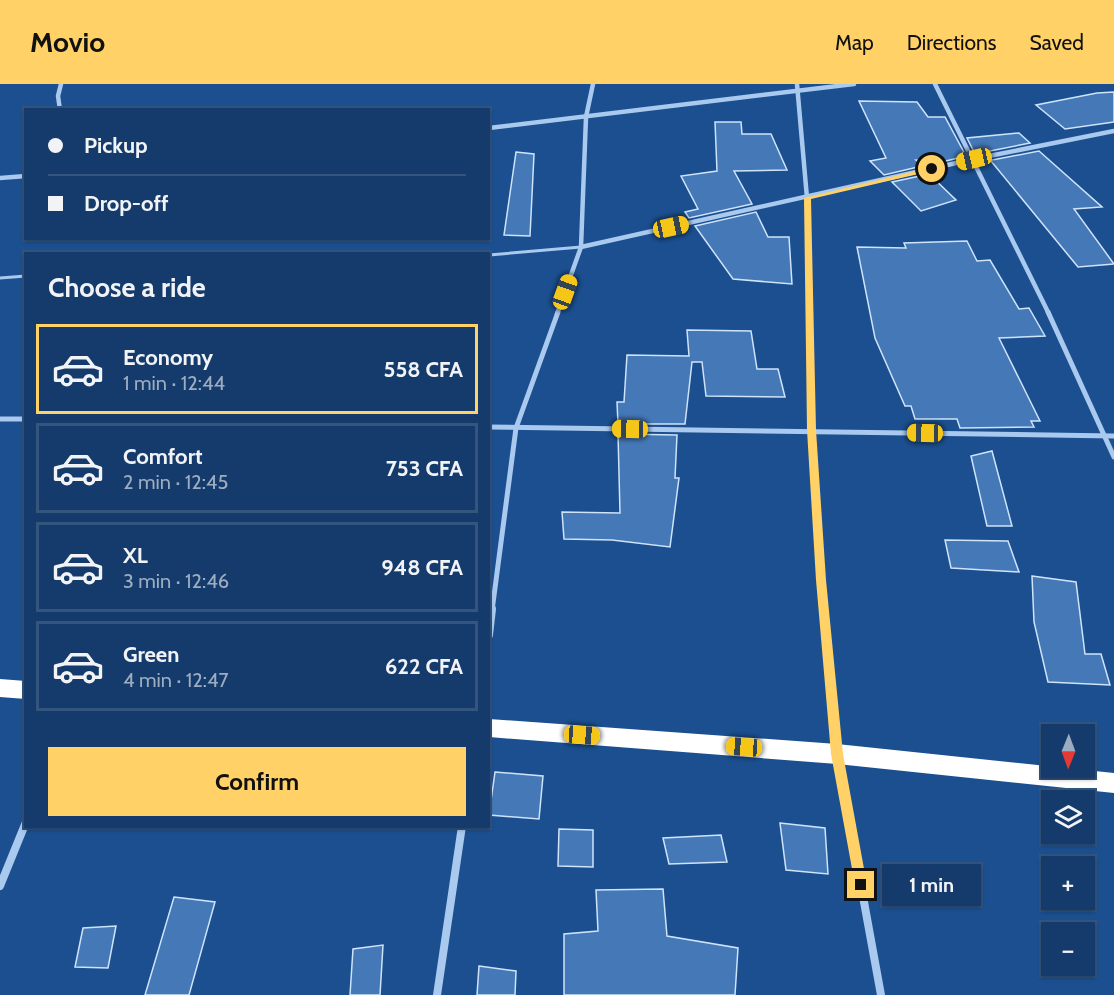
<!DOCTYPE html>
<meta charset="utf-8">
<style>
:root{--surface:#143b6b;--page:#1d4271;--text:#f1f3f6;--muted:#9dadc1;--line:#33557e;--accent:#ffd166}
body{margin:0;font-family:Cabin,sans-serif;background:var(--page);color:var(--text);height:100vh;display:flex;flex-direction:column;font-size:22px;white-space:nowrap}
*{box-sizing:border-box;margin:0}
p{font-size:20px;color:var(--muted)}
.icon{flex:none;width:33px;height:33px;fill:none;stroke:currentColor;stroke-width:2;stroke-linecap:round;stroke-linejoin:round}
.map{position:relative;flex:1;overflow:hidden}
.sheet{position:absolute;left:24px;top:168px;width:466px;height:576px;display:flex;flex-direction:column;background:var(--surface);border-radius:0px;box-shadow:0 2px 4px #0004,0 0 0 2px var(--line)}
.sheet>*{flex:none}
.top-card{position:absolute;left:24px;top:24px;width:466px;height:132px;border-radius:0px;box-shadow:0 2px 4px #0004,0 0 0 2px var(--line);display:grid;align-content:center;height:132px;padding:0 24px;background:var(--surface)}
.needle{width:39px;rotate:181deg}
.controls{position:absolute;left:1041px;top:640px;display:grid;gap:12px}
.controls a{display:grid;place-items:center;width:54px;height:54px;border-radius:0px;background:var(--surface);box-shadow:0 2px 4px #0004,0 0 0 2px var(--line);font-size:30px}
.end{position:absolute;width:27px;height:27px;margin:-14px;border:8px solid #ffd166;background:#111;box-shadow:0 0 0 3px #111}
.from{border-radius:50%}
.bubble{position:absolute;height:42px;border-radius:0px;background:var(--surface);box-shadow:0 2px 4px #0004,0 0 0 2px var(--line);font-size:20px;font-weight:700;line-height:42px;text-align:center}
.car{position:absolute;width:18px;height:36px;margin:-18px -9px;border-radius:8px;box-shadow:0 0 4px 2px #0007;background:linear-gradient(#f5c518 24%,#345 0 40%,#f5c518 0 76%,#345 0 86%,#f5c518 0)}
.top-card b{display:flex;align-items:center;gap:21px;height:57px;font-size:22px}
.top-card b+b{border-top:2px solid var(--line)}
.top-card i{width:15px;height:15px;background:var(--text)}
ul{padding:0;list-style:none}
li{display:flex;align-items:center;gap:18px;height:90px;margin:0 12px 9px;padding:0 12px;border:3px solid var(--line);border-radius:0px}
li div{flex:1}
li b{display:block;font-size:22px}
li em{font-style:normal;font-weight:700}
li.selected{border-color:var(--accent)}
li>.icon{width:54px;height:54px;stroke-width:1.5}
h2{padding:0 24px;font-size:27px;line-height:72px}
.cta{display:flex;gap:12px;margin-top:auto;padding:12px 24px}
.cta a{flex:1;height:69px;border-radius:0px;background:var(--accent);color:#111;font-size:24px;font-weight:700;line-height:69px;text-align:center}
header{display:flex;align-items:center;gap:36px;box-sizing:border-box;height:84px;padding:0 30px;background:var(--accent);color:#111}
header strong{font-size:28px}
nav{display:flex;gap:33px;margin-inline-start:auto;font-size:21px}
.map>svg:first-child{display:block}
.building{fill:#4478b7;stroke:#cfe3fa;stroke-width:1.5}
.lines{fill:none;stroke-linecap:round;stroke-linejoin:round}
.lane{stroke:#a9c9ee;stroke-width:3}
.street-far2{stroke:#a9c9ee;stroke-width:4.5}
.street-far1{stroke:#a9c9ee;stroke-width:5}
.street{stroke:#a9c9ee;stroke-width:8}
.highway{fill:#fff;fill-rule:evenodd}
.route{fill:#ffd166}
</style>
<header>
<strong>Movio</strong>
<nav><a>Map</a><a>Directions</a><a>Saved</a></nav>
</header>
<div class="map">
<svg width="1114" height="911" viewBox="0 0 1114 911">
<rect width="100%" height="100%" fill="#1b4f8f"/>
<!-- building -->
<g class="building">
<path d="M1114,8v30l-49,7 -29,-24 61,-12z"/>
<path d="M859,17l58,1 11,15h17l21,39 -20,5 -30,-1 6,6 -38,9 -14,-14 16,-3z"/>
<path d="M715,38h26l1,12h29l16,36 -53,1 18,33 -63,14 -4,-6 13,-3 -17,-33 36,-5z"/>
<path d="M1019,49l11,10 -55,11 -8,-16z"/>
<path d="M1039,67l63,56 -28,2 40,55 -36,3 -87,-106h-4z"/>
<path d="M516,68l18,2 -4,82 -26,-1z"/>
<path d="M929,90l27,26 -35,11 -29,-29z"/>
<path d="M756,128l12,25h21l3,47 -59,-5 -38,-53z"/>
<path d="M967,157l10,20 13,-1 29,49 10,-1 16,28 -46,2 41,83h-9l3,6 -74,1 -3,-9h-42l-4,-13h-6l-30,-68 -18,-91 49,1 -2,-5z"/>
<path d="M687,246l64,1 6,38h21l7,28 -79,-1 -4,-34h-10l-7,62h-67l-1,-22h7l3,-47 62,1z"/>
<path d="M618,350l59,1 -2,43h4l-9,69 -58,-7 -48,-1 -2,-27 58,1z"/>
<path d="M992,367l20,75h-25l-16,-70z"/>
<path d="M945,456l63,1 11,31 -68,-4z"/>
<path d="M1032,492l44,6 9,72h16l9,31 -62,-3 -14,-60z"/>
<path d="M495,688l48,4 -4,43 -50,-4z"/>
<path d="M780,739l45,5 3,46 -42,-4z"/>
<path d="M559,745l34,1v37l-35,-1z"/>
<path d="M721,751l6,27 -58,2 -6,-26z"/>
<path d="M663,805l4,47 71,12 -3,47h-171v-61l34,-3 -2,-41z"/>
<path d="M174,813l41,5 -26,93h-44z"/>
<path d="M116,842l-8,42 -33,-1 8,-39z"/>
<path d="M383,861l-3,50h-30l3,-46z"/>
<path d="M479,882l37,5 -1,24h-38z"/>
</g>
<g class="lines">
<!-- lane -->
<g class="lane">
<path d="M489,171l92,-8"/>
<path d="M0,194l26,-2"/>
</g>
<!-- street-far2 -->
<g class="street-far2">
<path d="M797,0l10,114 2,116"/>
<path d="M935,0l114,230"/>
<path d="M60,26l-2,-14 3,-12"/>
<path d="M489,44l365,-44"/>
<path d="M0,94l26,-2"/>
<path d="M581,163l393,-88 140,-28"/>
<path d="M557,230l24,-67 5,-130 7,-33"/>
</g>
<!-- street-far1 -->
<g class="street-far1">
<path d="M809,228l2,119 13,180"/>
<path d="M1048,228l66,145"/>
<path d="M0,335h26"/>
<path d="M489,343l625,9"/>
<path d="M492,527l24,-183 42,-116"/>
</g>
<!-- street -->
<g class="street">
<path d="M824,525l13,145 44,241"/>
<path d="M489,551l3,-26"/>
<path d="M0,802l26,-64"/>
<path d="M437,911l25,-169"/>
</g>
<!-- highway -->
<g class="highway">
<path d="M0,595l26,2v18l-26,-2z"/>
<path d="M489,635l348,25 277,29v20l-277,-29 -348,-27z"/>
</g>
</g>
<!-- route -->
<path class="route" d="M932,83l3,3 -124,29 5,231 10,150 17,174 24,131 -2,5 -4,2 -4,-2 -2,-5 -24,-131 -15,-174 -9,-150 -3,-232z"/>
</svg>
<div class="controls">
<a><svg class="needle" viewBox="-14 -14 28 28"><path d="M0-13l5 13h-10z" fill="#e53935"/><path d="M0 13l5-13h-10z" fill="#9dadc1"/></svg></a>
<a><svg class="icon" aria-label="layers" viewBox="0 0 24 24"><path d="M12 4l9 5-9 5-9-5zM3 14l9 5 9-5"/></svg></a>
<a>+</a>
<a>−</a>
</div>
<i class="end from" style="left:932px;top:85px"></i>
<i class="end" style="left:861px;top:801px"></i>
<div class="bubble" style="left:882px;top:780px;width:99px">1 min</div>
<i class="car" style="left:974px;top:75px;rotate:257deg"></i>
<i class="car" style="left:671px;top:143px;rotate:78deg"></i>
<i class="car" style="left:565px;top:208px;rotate:20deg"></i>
<i class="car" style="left:630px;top:345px;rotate:271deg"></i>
<i class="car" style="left:925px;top:349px;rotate:271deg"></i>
<i class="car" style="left:582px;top:651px;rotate:94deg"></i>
<i class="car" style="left:744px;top:663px;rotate:274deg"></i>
<div class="top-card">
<b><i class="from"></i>Pickup</b>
<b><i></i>Drop-off</b>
</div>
<section class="sheet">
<h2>Choose a ride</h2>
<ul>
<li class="selected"><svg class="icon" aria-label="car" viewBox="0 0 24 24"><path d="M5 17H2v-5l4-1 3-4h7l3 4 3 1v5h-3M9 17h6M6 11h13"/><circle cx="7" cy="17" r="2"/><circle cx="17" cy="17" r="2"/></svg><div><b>Economy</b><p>1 min · 12:44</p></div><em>558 CFA</em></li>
<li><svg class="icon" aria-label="car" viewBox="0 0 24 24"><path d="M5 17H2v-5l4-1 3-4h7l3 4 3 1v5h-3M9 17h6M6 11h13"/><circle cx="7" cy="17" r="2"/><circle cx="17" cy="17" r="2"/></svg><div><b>Comfort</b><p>2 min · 12:45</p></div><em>753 CFA</em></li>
<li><svg class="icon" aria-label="car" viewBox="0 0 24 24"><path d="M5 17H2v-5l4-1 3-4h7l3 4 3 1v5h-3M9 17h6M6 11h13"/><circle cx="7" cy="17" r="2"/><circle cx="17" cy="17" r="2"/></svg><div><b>XL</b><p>3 min · 12:46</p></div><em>948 CFA</em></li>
<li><svg class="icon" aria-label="car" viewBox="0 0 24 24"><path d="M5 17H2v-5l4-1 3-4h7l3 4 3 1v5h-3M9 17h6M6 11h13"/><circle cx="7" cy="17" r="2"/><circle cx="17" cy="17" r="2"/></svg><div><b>Green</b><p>4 min · 12:47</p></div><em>622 CFA</em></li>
</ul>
<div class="cta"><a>Confirm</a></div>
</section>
</div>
